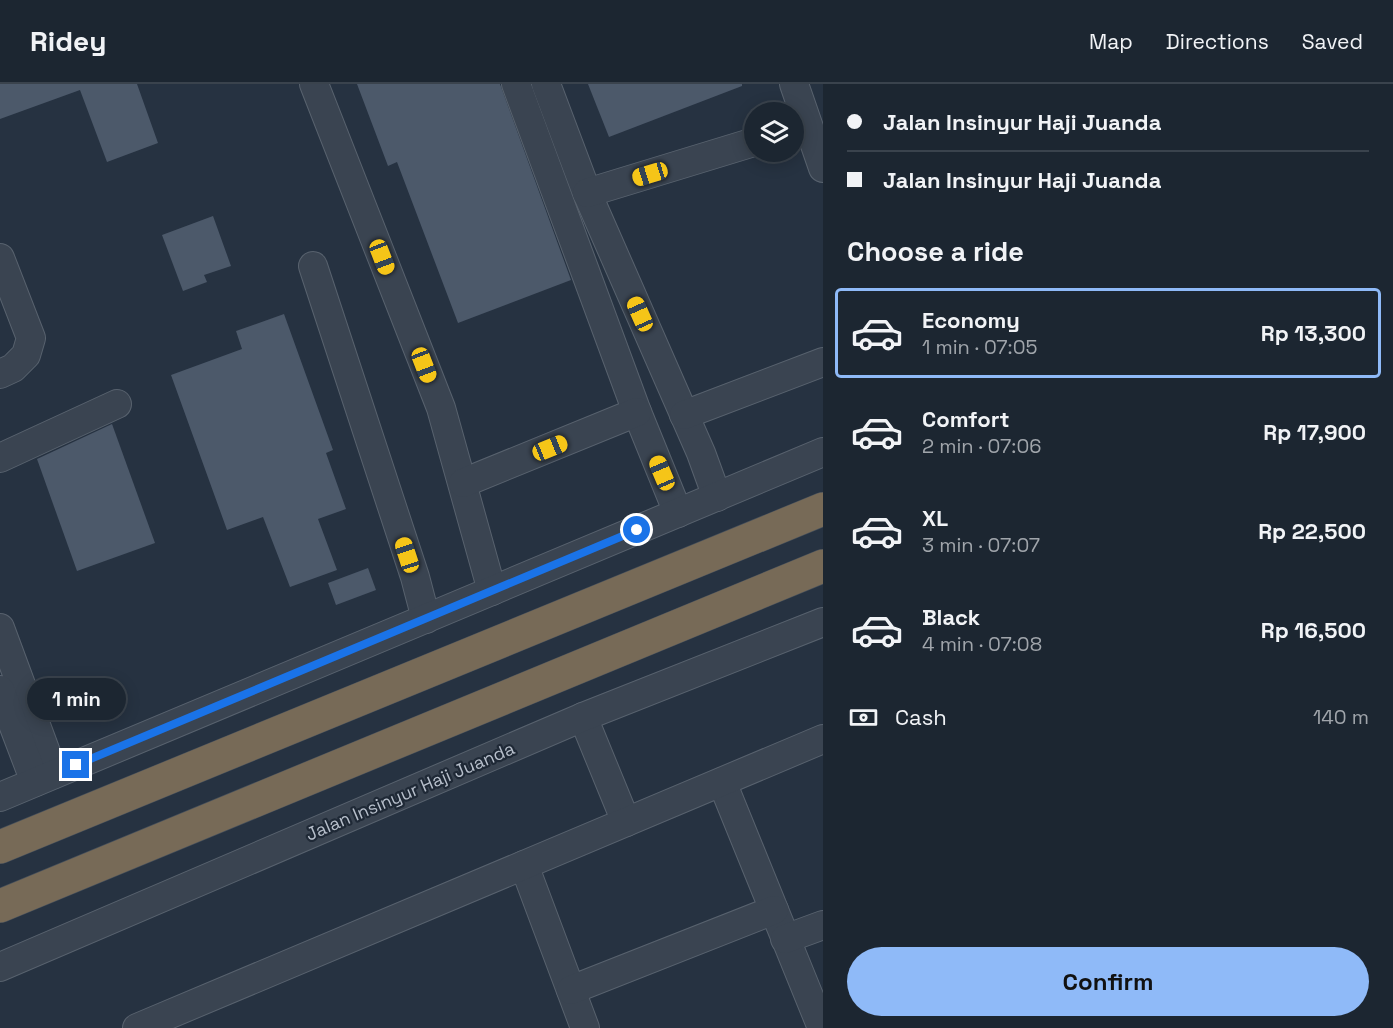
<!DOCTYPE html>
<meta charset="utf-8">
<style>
:root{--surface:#1c2631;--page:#252e39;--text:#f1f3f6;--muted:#a0a5ab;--line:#3a434d;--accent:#8fbaf8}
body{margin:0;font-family:"Space Grotesk",sans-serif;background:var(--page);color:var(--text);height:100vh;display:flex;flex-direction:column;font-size:22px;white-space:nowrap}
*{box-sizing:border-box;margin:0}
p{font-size:20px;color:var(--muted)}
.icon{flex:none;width:33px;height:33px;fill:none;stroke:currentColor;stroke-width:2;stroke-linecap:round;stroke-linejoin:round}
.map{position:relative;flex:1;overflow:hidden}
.side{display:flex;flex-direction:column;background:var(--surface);width:570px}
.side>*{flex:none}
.top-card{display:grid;align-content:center;height:132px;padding:0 24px;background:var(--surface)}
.buttons{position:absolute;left:744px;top:18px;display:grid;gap:12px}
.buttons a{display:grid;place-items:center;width:60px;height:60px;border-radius:50%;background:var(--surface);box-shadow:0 3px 15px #0003,0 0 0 2px var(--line);font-size:30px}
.end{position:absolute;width:27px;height:27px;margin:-14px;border:8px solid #1a73e8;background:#fff;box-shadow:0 0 0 3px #fff}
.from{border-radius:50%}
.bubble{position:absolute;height:42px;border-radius:21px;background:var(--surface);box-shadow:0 3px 15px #0003,0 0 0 2px var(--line);font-size:20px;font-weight:800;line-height:42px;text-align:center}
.car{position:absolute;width:18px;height:36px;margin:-18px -9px;border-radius:8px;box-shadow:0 0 4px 2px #0007;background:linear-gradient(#f5c518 24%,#345 0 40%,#f5c518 0 76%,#345 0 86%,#f5c518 0)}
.top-card b{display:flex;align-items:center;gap:21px;height:57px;font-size:22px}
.top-card b+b{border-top:2px solid var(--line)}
.top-card i{width:15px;height:15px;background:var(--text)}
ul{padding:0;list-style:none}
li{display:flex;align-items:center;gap:18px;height:90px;margin:0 12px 9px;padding:0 12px;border:3px solid transparent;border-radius:6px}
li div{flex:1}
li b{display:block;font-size:22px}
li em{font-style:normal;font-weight:800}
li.current{border-color:var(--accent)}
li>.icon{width:54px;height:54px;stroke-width:1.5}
h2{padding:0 24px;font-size:27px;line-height:72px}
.pay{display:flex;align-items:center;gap:15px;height:66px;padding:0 24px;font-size:22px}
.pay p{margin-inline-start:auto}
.primary-button{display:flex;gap:12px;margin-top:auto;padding:12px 24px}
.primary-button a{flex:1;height:69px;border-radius:36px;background:var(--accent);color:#111;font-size:24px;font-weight:800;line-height:69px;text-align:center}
header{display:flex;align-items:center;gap:36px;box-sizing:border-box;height:84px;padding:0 30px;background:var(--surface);border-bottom:2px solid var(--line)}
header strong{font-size:28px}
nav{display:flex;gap:33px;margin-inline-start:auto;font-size:21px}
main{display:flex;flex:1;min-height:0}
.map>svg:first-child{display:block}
.building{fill:#4c596a}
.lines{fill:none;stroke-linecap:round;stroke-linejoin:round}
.minor-casing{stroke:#58626e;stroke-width:30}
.highway-casing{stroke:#454f5b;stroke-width:34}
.minor{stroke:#3a4451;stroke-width:28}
.highway{stroke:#776a57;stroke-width:33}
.route{stroke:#1a73e8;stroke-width:8}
.labels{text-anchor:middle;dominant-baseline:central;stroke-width:4.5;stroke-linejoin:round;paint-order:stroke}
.street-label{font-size:18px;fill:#b7bfcb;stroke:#1f2936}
</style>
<header>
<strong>Ridey</strong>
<nav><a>Map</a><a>Directions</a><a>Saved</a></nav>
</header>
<main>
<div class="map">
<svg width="823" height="944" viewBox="0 0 823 944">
<rect width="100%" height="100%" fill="#263241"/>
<!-- building -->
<g class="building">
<path d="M0,0h137l21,59 -51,19 -27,-72 -80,29z"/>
<path d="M357,0h143l71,196 -113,43 -61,-161 -9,4z"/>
<path d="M588,0h154v2l-133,51z"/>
<path d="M213,132l18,50 -27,9 3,7 -24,9 -21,-56z"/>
<path d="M284,230l49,136 -7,3 20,56 -28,10 19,51 -47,17 -27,-70 -36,13 -56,-155 71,-26 -6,-18z"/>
<path d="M112,340l43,119 -78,28 -40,-112z"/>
<path d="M368,484l8,22 -40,15 -8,-22z"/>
</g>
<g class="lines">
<defs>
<g id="minor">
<path d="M314,0l127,324 51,183"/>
<path d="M516,0l121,328 41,101"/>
<path d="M546,0l41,109 114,260 16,44"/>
<path d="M794,0l29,84"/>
<path d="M587,109l167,-51"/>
<path d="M0,174l31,80 -5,17 -13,13 -13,6"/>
<path d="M313,182l102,311 11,42"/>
<path d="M684,331l139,-53"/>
<path d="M0,374l117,-54"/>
<path d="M463,399l174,-71"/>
<path d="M0,544l54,146"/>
<path d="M0,606l35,92"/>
<path d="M583,633l43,105"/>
<path d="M722,698l100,246"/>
<path d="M0,713l823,-345"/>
<path d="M524,781l61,163"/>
<path d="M785,855l38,-14"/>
<path d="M0,883l583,-250 240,-95"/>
<path d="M571,906l203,-80"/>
<path d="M137,944l686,-289"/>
</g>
<g id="highway">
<path d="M0,763l823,-338"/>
<path d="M0,822l823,-340"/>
</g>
</defs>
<!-- minor casing -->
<use href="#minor" class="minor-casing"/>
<!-- highway casing -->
<use href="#highway" class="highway-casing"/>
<!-- minor -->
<use href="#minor" class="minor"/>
<!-- highway -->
<use href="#highway" class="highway"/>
</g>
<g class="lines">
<!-- route -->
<path class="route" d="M76,681l561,-235"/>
</g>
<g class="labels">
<!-- street labels -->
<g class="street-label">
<text transform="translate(410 707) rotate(-23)">Jalan Insinyur Haji Juanda</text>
</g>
</g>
</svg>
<div class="buttons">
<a><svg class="icon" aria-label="layers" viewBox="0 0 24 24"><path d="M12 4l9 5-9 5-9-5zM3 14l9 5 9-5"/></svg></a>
</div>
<i class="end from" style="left:637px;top:446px"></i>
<i class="end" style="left:76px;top:681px"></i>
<div class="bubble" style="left:27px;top:594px;width:99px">1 min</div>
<i class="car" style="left:650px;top:90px;rotate:253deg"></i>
<i class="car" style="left:382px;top:173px;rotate:159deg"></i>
<i class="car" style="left:640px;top:230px;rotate:336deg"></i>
<i class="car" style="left:424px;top:281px;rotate:159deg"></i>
<i class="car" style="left:550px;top:364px;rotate:68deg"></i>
<i class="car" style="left:662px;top:389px;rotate:337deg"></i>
<i class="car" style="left:407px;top:471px;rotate:342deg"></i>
</div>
<section class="side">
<div class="top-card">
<b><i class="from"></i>Jalan Insinyur Haji Juanda</b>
<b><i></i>Jalan Insinyur Haji Juanda</b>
</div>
<h2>Choose a ride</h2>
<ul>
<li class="current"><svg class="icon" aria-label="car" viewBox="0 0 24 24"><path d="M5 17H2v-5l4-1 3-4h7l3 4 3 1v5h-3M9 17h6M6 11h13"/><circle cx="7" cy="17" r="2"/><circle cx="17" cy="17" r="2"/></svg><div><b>Economy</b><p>1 min · 07:05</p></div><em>Rp 13,300</em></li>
<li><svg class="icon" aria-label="car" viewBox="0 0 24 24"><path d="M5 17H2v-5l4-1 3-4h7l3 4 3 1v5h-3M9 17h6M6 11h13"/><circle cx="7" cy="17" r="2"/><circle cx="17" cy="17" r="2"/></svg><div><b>Comfort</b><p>2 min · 07:06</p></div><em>Rp 17,900</em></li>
<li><svg class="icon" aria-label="car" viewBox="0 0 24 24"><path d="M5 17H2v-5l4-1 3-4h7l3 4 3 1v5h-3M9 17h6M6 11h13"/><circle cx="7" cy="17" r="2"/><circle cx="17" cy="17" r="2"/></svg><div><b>XL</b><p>3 min · 07:07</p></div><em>Rp 22,500</em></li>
<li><svg class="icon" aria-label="car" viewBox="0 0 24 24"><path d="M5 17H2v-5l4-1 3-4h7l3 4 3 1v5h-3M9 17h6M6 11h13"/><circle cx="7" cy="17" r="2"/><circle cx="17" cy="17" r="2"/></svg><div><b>Black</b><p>4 min · 07:08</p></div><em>Rp 16,500</em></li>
</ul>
<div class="pay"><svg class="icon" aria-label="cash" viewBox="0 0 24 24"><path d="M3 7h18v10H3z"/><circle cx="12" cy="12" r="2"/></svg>Cash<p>140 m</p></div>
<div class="primary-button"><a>Confirm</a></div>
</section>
</main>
